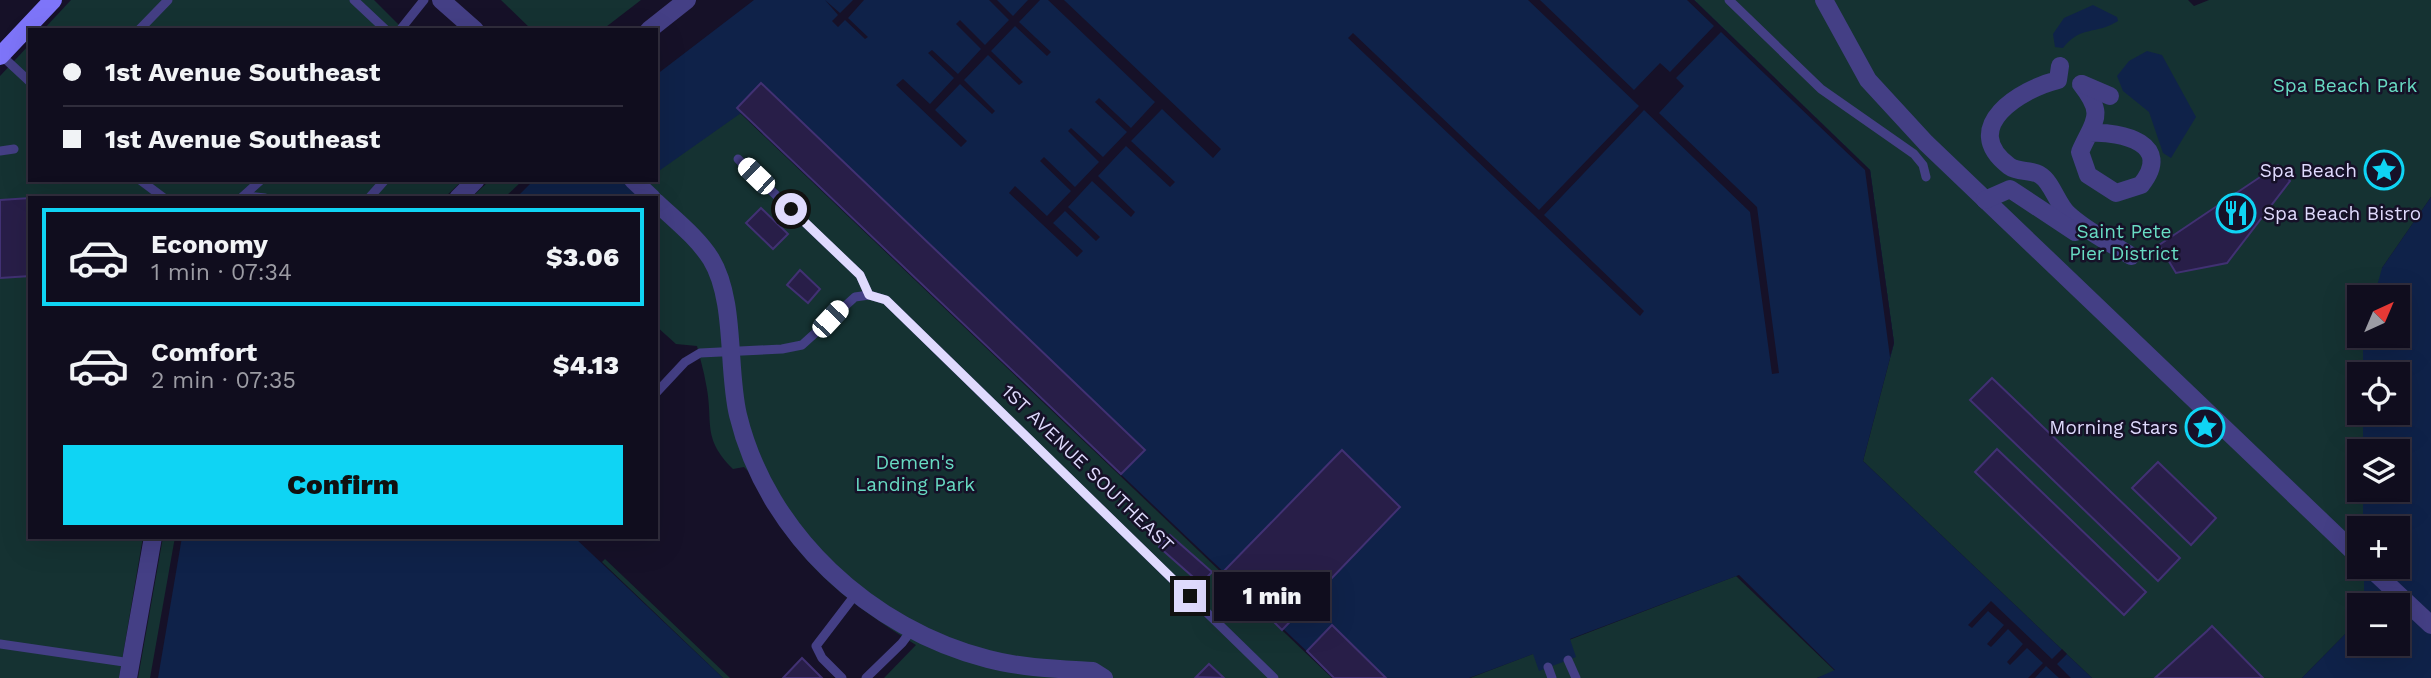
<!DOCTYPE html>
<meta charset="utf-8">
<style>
:root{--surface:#100d1e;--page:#191627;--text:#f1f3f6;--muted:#9c9ca4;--line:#302d3c;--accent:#0fd4f4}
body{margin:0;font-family:"Work Sans",sans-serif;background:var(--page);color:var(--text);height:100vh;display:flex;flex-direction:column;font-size:26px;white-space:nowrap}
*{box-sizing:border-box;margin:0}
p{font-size:23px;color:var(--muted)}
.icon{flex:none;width:38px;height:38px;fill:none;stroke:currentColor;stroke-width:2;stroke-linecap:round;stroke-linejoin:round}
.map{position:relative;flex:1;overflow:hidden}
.sheet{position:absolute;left:28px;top:196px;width:630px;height:343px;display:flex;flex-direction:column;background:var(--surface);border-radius:0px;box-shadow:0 7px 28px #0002,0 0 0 2px var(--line)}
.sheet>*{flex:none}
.banner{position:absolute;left:28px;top:28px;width:630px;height:154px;border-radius:0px;box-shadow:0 7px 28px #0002,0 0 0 2px var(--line);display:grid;align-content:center;height:154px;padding:0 35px;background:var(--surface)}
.needle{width:46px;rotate:44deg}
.tools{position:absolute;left:2347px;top:285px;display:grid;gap:14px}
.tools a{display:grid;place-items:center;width:63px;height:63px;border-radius:0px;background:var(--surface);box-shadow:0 7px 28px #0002,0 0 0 2px var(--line);font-size:35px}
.end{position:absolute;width:32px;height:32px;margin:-16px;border:9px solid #dfdafd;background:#111;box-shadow:0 0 0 4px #111}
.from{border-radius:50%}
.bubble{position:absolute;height:49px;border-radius:0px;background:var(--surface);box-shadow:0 7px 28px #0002,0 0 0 2px var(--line);font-size:23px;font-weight:800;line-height:49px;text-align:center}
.car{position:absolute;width:21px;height:42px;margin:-21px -10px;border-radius:9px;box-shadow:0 0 5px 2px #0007;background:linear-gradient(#fff 24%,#345 0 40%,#fff 0 76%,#345 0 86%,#fff 0)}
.banner b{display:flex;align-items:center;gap:24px;height:66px;font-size:26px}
.banner b+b{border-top:2px solid var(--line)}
.banner i{width:18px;height:18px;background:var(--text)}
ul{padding:12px 0 0;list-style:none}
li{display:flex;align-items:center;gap:21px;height:98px;margin:0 14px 10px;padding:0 21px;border:4px solid transparent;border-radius:0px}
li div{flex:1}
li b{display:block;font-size:26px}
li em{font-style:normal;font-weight:800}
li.on{border-color:var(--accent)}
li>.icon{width:63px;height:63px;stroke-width:1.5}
.primary-button{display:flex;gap:14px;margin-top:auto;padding:14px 35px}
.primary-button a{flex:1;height:80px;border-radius:0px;background:var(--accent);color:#111;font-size:28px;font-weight:800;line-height:80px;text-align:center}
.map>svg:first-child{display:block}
.green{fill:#153232}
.water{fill:#0f2249}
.pier{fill:#161128}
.building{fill:#281e48;stroke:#413173;stroke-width:2}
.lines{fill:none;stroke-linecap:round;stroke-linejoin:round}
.lane{stroke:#443f85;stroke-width:9}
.street{stroke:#443f85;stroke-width:18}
.secondary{stroke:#7e75f9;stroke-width:18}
.route{stroke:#dfdafd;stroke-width:9}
.labels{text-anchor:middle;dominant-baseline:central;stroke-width:5;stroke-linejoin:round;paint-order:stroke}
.park-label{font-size:19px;fill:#68dbc3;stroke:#161128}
.poi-label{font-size:19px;fill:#dfdafd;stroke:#161128;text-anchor:end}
.street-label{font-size:19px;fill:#dfdafd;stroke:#161128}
</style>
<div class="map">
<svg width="2431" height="678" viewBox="0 0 2431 678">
<rect width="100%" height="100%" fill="#161128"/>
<!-- green -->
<g class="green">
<path d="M71,0h303l30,30h-361z"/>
<path d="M501,0h140l-39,30h-70z"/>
<path d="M1694,0h494l6,6 15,-6h222v197l-49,71 4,29 -27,1v38h39v38h-39v39h21l-2,38 -19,1v38h17l-2,38h-15v39h24l15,39h-39v14l-57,58h-210l-229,-217 31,-118 -24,-173z"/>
<path d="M30,44v136h433l-19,18h-414v339h113l-24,141h-119v-602z"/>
<path d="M740,113l592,565h-448l32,-33c-82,-51 -124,-87 -168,-174l-4,-4 -11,2c-32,-32 -19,-46 -27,-85 -2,-13 -6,-25 -9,-38l-21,-2 -20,-18v-128h-24l17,-18h7v-7l7,-6z"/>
<path d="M490,180h33l-19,18h-33z"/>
<path d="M163,537h12l-25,141h-12z"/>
<path d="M605,559l125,119h-7l-121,-116z"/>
<path d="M1736,576l99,95 -18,7h-347z"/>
</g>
<!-- water -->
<g class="water">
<path d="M754,0h940l176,170 24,173 -31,118 229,217h-275l18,-8 -96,-95 -169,64 6,18 -37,14 -6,-17 -64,24h-134l-594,-565 -85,60v-98z"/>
<path d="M2093,5l24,12 1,4c-22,14 -37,4 -55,27l-8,-1 -2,-13 11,-16z"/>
<path d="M2147,51l15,4 34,62 -25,41 -8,-5 -14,-41 -26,-21 -6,-15 12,-15z"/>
<path d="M534,180h115l-17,18h-116z"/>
<path d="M2431,197v481h-129l57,-58v24h39v-38l-34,-1v-38h34v-39h-35v-38h35v-38l-35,-1v-38h35v-39h-35v-38h35v-38l-24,-1 8,-29z"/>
<path d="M182,537h392l149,141h-565z"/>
</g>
<!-- pier -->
<g class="pier">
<path d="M825,0l15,13 13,-13h11l-16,18 20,19 -3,2 -20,-19 -7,7 -6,-6 6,-6z"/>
<path d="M989,0h8l16,16 15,-16h12l-21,22 32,30 -4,4 -32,-30 -24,25 32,31 -4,3 -31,-30 -24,25 31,31 -3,3 -32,-30 -25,26 32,31 -6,6 -65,-62 7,-6 27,25 24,-26 -26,-25 4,-3 26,24 23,-25 -25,-25 4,-4 25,25 24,-25z"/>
<path d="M1048,0h16l157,149 -8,9 -51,-49 -31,32 44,41 -5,5 -44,-41 -28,30 37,36 -4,5 -39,-36 -24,26 32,30 -4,4 -31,-30 -12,12 30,28 -6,6 -68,-64 6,-7 32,30 24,-25 -31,-30 4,-4 31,30 24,-25 -31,-31 3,-3 32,29 24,-25 -32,-30 4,-4 32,30 24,-26z"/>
<path d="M1528,0h12l94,90 26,-27 10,9 44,-46 -27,-26h7l176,170 24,173 -4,14 -25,-187 -144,-138 -45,46 8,8 -25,27 98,94 22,166 -7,1 -22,-162 -106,-102 -100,105 100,96 -4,5 -292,-278 5,-5 186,177 100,-104z"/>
<path d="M1991,601l61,58 10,-10 5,5 -10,10 14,14h-12l-13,-12 -11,12h-7l15,-15 -16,-15 -17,17 -3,-3 16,-18 -15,-15 -17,18 -4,-3 17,-19 -16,-14 -16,17 -4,-3z"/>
</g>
<!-- building -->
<g class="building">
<path d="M761,83l384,367 -24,24 -384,-366z"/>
<path d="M2278,165l12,16 -63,82 -51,10 -17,-28z"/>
<path d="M30,198v78l-30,2v-78z"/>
<path d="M761,208l27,26 -15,15 -27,-26z"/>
<path d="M800,270l20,19 -12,14 -21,-18z"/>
<path d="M1992,378l188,180 -22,23 -188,-181z"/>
<path d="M1997,449l149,143 -22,23 -149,-143z"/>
<path d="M1342,450l58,57 -118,123 -59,-58z"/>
<path d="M2158,462l58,56 -25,27 -59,-57z"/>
<path d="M1170,535l42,37 -11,12 -42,-37z"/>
<path d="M1332,625l54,53h-52l-27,-27z"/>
<path d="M2212,626l51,52h-108l52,-47z"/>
<path d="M802,658l20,20h-39z"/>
<path d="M1209,664l15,14 -28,-1z"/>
</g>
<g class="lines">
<!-- lane -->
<g class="lane">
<path d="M354,0l32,30"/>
<path d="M1729,0l92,89 93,65 9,11 3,12"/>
<path d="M139,30l29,-30"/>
<path d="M400,30l24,-30"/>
<path d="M1,55l29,27"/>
<path d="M0,151l14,-2"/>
<path d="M738,159l122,116 9,20"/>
<path d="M140,180l24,18"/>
<path d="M247,196l18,2"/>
<path d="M241,198l20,-18"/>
<path d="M369,198l16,-18"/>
<path d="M656,393l29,-31 15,-9 82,-4 20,-4 53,-48 14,-2 17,5 388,378"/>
<path d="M0,644l131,19"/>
<path d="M1568,660l8,18"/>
<path d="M1548,667l4,11"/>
<path d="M842,678l-20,-20 -6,-12 39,-51"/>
<path d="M866,678l36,-35 11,-15"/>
</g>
<!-- street -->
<g class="street">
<path d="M441,0l34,30"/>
<path d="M1824,0l44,80 58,63 433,414"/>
<path d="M649,30l38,-30"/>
<path d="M2060,66l-2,14c-37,9 -100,47 -49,86 9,7 22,3 31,9 12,7 17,29 28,39 18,17 43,29 63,42"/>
<path d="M2081,84c25,32 13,36 -1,68l8,23 28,18 25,-8c33,-41 -19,-54 -51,-52"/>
<path d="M2082,84l28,12"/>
<path d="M633,180l19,18"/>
<path d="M458,198l18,-18"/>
<path d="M1985,200l25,-11 65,43"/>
<path d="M656,202c19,18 41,35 55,57 25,41 16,110 27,156 29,120 133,214 250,244 34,9 71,10 105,12l11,7"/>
<path d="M2369,567l62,58"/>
<path d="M128,678l25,-141"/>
</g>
<!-- secondary -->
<path class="secondary" d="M0,56l53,-56"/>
</g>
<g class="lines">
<!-- route -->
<path class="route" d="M791,209l69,66 9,20 17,5 304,296"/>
</g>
<!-- icons -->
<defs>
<symbol id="sight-ring" viewBox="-11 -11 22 22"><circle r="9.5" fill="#161128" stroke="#0fd4f4" stroke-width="1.5"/><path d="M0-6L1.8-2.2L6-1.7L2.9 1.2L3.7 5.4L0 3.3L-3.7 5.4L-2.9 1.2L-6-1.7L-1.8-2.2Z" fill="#0fd4f4"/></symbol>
<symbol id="restaurant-ring" viewBox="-11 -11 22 22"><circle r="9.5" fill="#161128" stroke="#0fd4f4" stroke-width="1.5"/><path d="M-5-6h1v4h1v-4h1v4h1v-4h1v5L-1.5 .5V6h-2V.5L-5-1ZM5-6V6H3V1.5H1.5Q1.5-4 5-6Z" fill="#0fd4f4"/></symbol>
</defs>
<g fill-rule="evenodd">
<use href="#sight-ring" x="2362" y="148" width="44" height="44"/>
<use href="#restaurant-ring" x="2214" y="191" width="44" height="44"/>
<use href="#sight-ring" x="2183" y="405" width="44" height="44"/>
</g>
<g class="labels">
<!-- park labels -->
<g class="park-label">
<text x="2345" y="85">Spa Beach Park</text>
<text x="2124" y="231">Saint Pete<tspan x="2124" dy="22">Pier District</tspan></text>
<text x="915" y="462">Demen's<tspan x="915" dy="22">Landing Park</tspan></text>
</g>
<!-- poi labels -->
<g class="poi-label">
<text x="2357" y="170">Spa Beach</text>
<text x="2263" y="213" text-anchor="start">Spa Beach Bistro</text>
<text x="2178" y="427">Morning Stars</text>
</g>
<!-- street labels -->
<g class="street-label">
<text transform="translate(1088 468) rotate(44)">1ST AVENUE SOUTHEAST</text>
</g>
</g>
</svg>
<div class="tools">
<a><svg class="needle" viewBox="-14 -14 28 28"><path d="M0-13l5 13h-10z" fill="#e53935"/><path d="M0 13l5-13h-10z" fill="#9c9ca4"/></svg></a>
<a><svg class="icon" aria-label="locate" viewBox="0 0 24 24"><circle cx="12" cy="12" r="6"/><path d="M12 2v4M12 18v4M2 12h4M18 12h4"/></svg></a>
<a><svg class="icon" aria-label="layers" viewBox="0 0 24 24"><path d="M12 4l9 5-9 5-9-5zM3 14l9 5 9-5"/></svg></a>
<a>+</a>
<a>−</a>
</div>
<i class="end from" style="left:791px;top:209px"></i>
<i class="end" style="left:1190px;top:596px"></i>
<div class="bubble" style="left:1214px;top:572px;width:116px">1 min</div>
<i class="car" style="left:756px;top:176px;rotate:314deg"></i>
<i class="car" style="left:830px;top:319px;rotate:43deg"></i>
<div class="banner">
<b><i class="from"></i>1st Avenue Southeast</b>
<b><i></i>1st Avenue Southeast</b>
</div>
<section class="sheet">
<ul>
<li class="on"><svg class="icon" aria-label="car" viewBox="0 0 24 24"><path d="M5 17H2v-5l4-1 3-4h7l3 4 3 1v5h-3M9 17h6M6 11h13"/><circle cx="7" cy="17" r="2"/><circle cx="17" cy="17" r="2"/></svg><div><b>Economy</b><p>1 min · 07:34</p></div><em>$3.06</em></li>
<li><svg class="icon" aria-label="car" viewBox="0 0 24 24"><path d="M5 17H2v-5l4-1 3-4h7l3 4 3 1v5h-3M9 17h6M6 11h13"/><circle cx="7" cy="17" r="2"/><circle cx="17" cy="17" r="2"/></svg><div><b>Comfort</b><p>2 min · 07:35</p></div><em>$4.13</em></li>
</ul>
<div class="primary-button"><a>Confirm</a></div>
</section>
</div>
